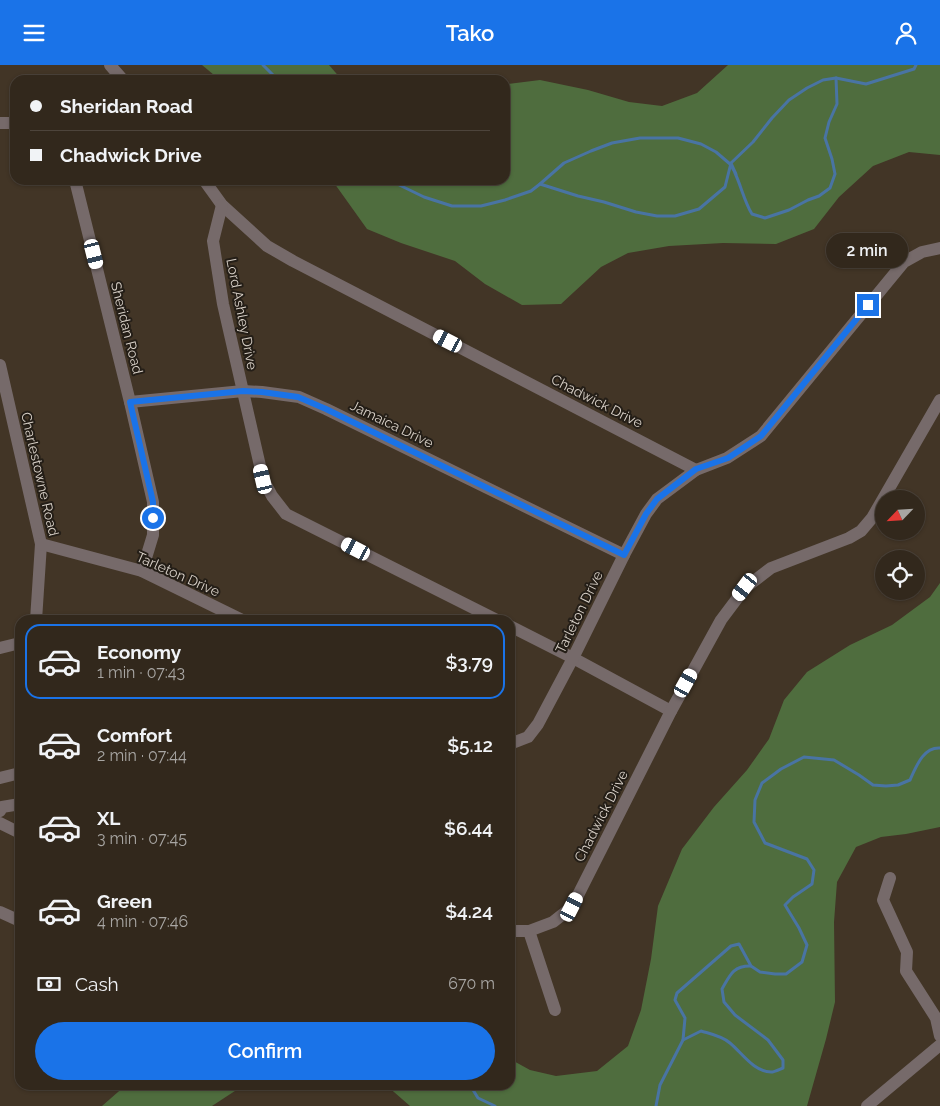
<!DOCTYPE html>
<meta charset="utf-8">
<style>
:root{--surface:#32281c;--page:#3a3025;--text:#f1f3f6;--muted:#a8a6a3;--line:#4d443b;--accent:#1a73e8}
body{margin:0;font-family:Raleway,sans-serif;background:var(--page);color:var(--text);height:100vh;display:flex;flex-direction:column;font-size:19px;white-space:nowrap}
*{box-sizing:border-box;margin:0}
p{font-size:16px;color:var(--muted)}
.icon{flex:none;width:28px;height:28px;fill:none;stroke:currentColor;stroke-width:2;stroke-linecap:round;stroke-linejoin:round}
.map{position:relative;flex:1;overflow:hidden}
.side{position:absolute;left:15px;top:550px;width:500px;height:475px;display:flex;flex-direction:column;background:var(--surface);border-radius:15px;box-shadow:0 1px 4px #0004,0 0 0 1px var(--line)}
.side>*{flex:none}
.hud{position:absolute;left:10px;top:10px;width:500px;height:110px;border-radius:15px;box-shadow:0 1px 4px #0004,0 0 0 1px var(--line);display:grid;align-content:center;height:110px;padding:0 20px;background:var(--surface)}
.needle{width:32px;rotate:245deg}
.buttons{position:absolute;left:875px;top:425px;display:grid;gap:10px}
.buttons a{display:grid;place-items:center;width:50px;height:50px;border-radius:50%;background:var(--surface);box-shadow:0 1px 4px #0004,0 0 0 1px var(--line);font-size:25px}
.end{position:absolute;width:22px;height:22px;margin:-11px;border:6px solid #1a73e8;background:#fff;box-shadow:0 0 0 2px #fff}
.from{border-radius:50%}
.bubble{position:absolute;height:35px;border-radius:18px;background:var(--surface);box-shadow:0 1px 4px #0004,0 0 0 1px var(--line);font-size:16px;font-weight:600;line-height:35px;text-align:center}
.car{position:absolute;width:15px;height:30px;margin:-15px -8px;border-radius:6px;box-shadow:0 0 4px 1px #0007;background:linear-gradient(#fff 24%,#345 0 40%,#fff 0 76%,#345 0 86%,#fff 0)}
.hud b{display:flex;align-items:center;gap:18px;height:48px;font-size:19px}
.hud b+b{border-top:1px solid var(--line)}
.hud i{width:12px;height:12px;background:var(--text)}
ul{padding:9px 0 0;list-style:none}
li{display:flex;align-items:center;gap:15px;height:75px;margin:0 10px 8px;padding:0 10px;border:2px solid transparent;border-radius:15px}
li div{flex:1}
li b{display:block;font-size:19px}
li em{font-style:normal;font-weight:600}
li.active{border-color:var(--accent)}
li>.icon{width:45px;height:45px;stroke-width:1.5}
.pay{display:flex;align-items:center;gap:12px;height:55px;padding:0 20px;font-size:19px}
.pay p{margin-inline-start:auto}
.primary-button{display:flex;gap:10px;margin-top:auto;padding:10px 20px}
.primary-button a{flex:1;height:58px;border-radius:30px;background:var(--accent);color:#fff;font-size:20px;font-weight:600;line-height:58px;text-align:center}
header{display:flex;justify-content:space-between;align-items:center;height:65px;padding:0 20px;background:var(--accent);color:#fff;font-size:22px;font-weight:600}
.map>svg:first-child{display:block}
.green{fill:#4f6d3e}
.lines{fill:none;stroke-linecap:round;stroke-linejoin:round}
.stream{stroke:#4974a3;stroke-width:3}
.minor{stroke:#766a6a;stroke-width:12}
.route{stroke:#1a73e8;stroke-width:6}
.labels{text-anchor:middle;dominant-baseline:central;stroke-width:4;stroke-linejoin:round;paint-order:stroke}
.street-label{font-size:14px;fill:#d9d1c8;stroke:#241e17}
</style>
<header><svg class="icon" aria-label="menu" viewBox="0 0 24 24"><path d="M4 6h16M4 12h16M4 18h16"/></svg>Tako<svg class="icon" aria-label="person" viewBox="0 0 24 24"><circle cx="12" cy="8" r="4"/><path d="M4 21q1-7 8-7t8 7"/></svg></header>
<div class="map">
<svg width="940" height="1041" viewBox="0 0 940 1041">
<rect width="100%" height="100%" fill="#423526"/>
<!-- green -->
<g class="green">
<path d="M202,0h127l13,15h-122z"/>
<path d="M728,0h212v90l-31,-3 -36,14 -34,31 -25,32 -38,15 -53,-1 -54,3 -41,7 -27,14 -40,37 -39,1 -37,-21 -30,-23 -54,-18 -34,-14 -35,-49h173v-95l2,-1 33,-4 48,10 41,12 33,4 35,-13z"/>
<path d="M940,518v244l-34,7 -25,3 -25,10 -19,35 -3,40 1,80 -9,37 -19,67h-397l-24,-21h124v-26l20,11 26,6 41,-5 31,-25 13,-36 10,-51 7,-53 24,-57 32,-42 33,-37 22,-31 15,-39 23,-28 43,-27 42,-20 38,-28z"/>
<path d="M126,1020h118l-32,21h-110z"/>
</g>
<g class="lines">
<!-- stream -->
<g class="stream">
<path d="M263,0l15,15"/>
<path d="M735,108c6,13 10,30 17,41l13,4 24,-8 19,-10 11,-4 11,-8 5,-14 -3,-15 -7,-21 4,-16 8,-18 -1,-26"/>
<path d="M389,115l35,17 28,9h29l24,-6 26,-9 9,-7 24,-21 27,-12 21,-8 28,-5h38l23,6 15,8 14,12 6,10 -5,-11"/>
<path d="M540,119l38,12 26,6 32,10 21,4h18l24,-7 26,-22 6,-24 22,-21 19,-24 17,-18 18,-12 16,-8 13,-2 30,6 48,-15 2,-4"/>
<path d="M683,975l18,-9c10,3 21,5 29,12 12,10 24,29 41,29 4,0 9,-3 12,-4v-8l-15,-20 -33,-25 -11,-13 -2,-13c8,-14 11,-23 28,-23"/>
<path d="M470,1020l8,13 17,8"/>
<path d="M656,1041l4,-21 23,-45 2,-22 -10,-18 2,-7 54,-47 8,-2 12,22 9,6 15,2h11l16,-12 5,-17 -8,-17 -14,-23 8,-8 19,-13 2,-14 -7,-11 -42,-16 -11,-21 1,-22 7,-17 19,-14 23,-12 30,3 25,15 14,10 13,1 12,-1 12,-5c6,-13 13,-33 30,-32"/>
</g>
<!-- minor -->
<g class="minor">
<path d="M110,0l13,15"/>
<path d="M0,58h15"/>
<path d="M75,115l55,222 23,100v33l-11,36"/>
<path d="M204,115l18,25 45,41 26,15 403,209"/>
<path d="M222,140l-9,36 10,63 40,175 9,17 14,18 211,106"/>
<path d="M0,300l41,179 -5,76"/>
<path d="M130,337l113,-11 19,1 37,5 27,12 298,146"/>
<path d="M41,479l101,27 100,49"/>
<path d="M510,561l63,32 98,53"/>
<path d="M0,583l20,-5"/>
<path d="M510,679l18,-7 10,-13 35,-66 51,-103 22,-41 11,-15 39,-29 31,-12 34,-22 143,-174 18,-10 18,-4"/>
<path d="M0,713l20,-5"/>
<path d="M0,746l2,-4 18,-3"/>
<path d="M0,758l20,10"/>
<path d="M890,813l-7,22 24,52 -1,19 30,47 4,18"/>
<path d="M0,847l20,9"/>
<path d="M510,866h19l24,-9 19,-15 99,-196 50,-91 24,-32 26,-20 78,-30 12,-7 11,-13 68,-118"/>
<path d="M529,866l26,79"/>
<path d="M867,1041l73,-61"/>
</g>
</g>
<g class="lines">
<!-- route -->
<path class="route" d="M153,453v-16l-23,-100 113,-11 19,1 36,5 28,12 298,146 22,-41 11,-15 39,-30 32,-11 33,-22 107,-131"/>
</g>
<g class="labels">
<!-- street labels -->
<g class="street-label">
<text transform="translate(242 249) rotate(79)">Lord Ashley Drive</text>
<text transform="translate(127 263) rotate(76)">Sheridan Road</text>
<text transform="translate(597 336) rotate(27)">Chadwick Drive</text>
<text transform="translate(392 359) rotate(26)">Jamaica Drive</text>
<text transform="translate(40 409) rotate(77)">Charlestowne Road</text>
<text transform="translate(178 509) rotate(24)">Tarleton Drive</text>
<text transform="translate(579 547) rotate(-64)">Tarleton Drive</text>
<text transform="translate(601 751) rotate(-63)">Chadwick Drive</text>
</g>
</g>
</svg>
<div class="buttons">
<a><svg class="needle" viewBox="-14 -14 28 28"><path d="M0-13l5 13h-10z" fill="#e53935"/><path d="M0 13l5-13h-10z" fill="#a8a6a3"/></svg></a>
<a><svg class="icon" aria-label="locate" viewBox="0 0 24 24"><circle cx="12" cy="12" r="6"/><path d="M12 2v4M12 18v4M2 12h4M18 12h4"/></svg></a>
</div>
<i class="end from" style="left:153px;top:453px"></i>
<i class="end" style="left:868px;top:240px"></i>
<div class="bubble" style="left:826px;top:168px;width:82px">2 min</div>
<i class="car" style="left:94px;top:189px;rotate:166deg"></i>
<i class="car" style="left:448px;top:276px;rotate:297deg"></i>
<i class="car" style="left:263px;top:414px;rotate:347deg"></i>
<i class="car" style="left:356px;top:484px;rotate:297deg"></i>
<i class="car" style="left:745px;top:522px;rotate:217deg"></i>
<i class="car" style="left:686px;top:618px;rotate:29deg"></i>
<i class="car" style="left:572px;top:842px;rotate:27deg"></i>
<div class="hud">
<b><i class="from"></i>Sheridan Road</b>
<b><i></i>Chadwick Drive</b>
</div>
<section class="side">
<ul>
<li class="active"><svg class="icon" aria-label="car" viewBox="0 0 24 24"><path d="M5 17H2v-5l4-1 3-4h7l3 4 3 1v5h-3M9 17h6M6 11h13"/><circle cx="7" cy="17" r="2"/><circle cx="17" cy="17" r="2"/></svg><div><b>Economy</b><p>1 min · 07:43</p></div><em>$3.79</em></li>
<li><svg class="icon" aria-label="car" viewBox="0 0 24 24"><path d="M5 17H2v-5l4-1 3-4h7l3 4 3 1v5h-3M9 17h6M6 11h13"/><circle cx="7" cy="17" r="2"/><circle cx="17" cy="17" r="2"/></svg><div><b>Comfort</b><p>2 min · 07:44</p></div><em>$5.12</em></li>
<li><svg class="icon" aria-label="car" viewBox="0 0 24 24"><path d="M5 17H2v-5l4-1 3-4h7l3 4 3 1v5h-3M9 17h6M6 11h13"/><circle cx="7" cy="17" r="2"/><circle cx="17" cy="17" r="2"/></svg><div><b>XL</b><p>3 min · 07:45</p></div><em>$6.44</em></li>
<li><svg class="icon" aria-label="car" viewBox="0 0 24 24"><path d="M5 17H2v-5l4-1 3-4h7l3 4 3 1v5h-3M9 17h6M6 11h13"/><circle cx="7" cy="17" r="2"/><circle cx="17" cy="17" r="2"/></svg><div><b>Green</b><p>4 min · 07:46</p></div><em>$4.24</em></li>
</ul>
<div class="pay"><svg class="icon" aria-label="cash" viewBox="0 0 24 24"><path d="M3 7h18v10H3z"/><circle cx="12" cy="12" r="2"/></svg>Cash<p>670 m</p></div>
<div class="primary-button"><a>Confirm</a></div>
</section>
</div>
